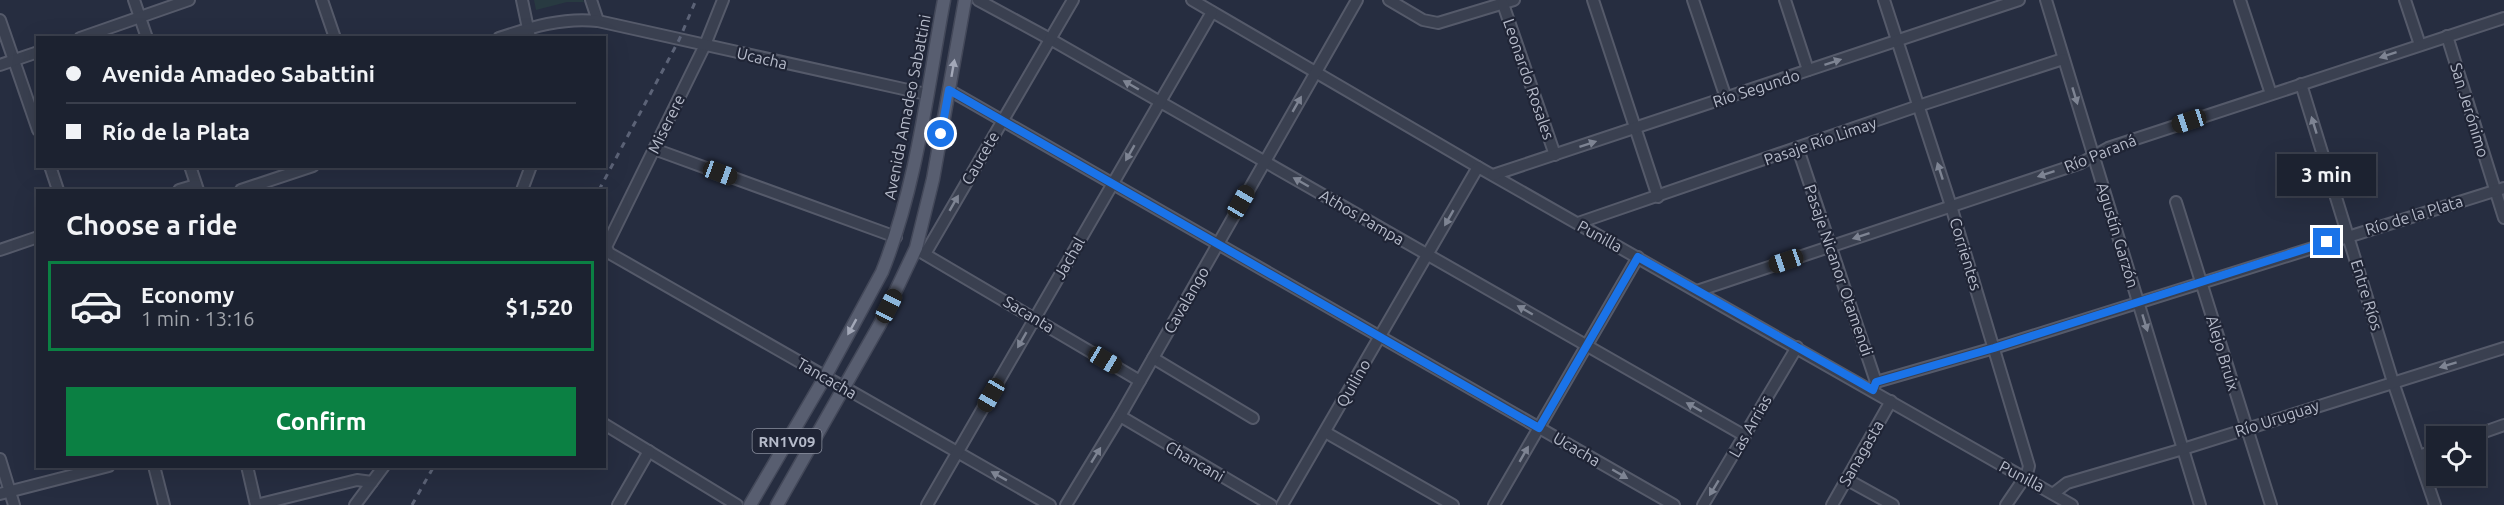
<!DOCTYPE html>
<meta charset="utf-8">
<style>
:root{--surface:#1c2230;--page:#292f3c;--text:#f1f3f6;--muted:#a0a4ab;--line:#3a3f4c;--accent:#0b8043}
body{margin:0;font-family:Ubuntu,sans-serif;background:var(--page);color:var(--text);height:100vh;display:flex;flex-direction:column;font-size:22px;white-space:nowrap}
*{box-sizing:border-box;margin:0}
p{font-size:20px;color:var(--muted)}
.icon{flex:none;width:33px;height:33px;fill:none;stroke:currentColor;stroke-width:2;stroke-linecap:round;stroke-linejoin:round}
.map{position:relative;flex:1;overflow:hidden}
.details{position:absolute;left:36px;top:189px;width:570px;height:279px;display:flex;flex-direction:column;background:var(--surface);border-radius:0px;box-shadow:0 6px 24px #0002,0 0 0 2px var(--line)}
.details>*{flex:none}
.top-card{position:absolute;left:36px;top:36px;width:570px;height:132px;border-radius:0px;box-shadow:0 6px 24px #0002,0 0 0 2px var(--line);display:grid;align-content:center;height:132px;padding:0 30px;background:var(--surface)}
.controls{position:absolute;left:2426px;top:426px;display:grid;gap:12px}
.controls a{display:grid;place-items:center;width:60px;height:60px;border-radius:0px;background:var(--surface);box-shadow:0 6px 24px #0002,0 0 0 2px var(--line);font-size:30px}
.end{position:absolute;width:27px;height:27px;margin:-14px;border:8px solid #1a73e8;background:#fff;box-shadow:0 0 0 3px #fff}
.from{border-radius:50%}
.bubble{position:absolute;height:42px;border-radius:0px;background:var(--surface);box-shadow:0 6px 24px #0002,0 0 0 2px var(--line);font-size:20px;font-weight:600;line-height:42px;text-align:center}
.car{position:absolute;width:18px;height:36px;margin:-18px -9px;border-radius:8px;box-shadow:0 0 4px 2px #0007;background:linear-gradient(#222 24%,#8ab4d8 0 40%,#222 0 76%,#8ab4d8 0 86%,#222 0)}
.top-card b{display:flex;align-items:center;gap:21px;height:57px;font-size:22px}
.top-card b+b{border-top:2px solid var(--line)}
.top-card i{width:15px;height:15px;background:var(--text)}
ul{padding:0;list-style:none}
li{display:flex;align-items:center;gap:18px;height:90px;margin:0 12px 9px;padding:0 18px;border:3px solid transparent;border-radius:0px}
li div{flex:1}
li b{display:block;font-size:22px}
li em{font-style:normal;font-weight:600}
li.on{border-color:var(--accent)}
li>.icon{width:54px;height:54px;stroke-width:1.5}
h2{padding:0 30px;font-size:27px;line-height:72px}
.button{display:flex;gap:12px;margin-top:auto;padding:12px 30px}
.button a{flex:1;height:69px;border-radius:0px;background:var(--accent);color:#fff;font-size:24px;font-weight:600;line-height:69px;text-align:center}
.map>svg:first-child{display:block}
.green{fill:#283a41}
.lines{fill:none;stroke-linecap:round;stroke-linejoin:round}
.minor-casing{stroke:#555a6a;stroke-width:14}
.major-casing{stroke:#434859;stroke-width:15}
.minor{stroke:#3a4050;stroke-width:10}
.major{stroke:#585e70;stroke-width:12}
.rail{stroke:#5c6377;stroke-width:3;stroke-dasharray:6 6;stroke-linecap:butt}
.oneway{fill:#7e8493}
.oneway2{fill:#a3a8b8}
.route{stroke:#1a73e8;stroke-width:8}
.labels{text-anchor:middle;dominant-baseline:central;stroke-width:4.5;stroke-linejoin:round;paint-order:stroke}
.shield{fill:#1f2435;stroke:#898e9d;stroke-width:1.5}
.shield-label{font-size:15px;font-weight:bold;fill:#b6bbca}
.street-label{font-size:16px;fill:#b6bbca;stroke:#1f2435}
</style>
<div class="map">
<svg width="2504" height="505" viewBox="0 0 2504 505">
<rect width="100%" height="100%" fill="#262d40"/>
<!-- green -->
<path class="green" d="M534,0h49l1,2h-17l-31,8z"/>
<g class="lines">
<defs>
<g id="minor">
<path d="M134,0l13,38"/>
<path d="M322,0l13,38"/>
<path d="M522,0l8,38"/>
<path d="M591,0l7,21"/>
<path d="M723,0l-18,45 -99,202 3,6 441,252"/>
<path d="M978,0l72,39 695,397"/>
<path d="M1192,0l286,167 594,338"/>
<path d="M1389,0l34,20 15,3 76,-23"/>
<path d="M1593,0l65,197"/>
<path d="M1693,0l33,98"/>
<path d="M1785,0l23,70"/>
<path d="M1884,0l67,206 78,260 -2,8 -21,31"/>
<path d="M2046,0l154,505"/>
<path d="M2240,0l31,94"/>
<path d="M2405,0l15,45"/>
<path d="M1503,4l52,151"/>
<path d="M0,20l38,110"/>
<path d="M2447,36l57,182"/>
<path d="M80,38l109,-38"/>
<path d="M499,38c33,-11 64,-21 99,-17l328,73"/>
<path d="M0,65l38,-13"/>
<path d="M2301,84l92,298 42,123"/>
<path d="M949,90l725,415"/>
<path d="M654,149l242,88"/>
<path d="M1798,149l78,233 -2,5"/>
<path d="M50,166l8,24"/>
<path d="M190,166l8,24"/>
<path d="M1493,175l526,-175"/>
<path d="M179,190l17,-5"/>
<path d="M241,190l72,-24"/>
<path d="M522,190l9,-24"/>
<path d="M2176,202l95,303"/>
<path d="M1578,223l340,-117 145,-47"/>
<path d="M0,250l38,-13"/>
<path d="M921,252l219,129"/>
<path d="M925,254l148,-254"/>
<path d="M1697,291l384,-128 27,-15 396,-130"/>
<path d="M1153,358l100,60"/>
<path d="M1876,382l118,-34 510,-160"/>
<path d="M1120,416l151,89"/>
<path d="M604,424l133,81"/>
<path d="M1325,432l128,73"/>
<path d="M2473,436l31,-11"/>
<path d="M2419,456l17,-6"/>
<path d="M0,459l14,46"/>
<path d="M154,466l10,39"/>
<path d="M247,466l9,39"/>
<path d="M1846,479l47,26"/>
<path d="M2054,493l13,-10 116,-34 321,-101"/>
<path d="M0,494l109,-28"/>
<path d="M256,505l101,-25 15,2"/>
<path d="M355,505l29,-39"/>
<path d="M618,505l31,-54"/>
<path d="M927,505l285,-493"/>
<path d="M1066,505l54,-89 237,-416"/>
<path d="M1282,505l196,-338"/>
<path d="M1494,505l144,-248"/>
<path d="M1703,505l94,-158"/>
<path d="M1832,505l59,-104"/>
</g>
<g id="major">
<path d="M750,505l75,-128 57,-105c35,-87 45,-181 62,-272"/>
<path d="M777,505l103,-181 36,-76 17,-69 32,-179"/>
</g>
</defs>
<!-- minor casing -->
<use href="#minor" class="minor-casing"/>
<!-- major casing -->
<use href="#major" class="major-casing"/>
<!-- minor -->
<use href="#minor" class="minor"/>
<!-- major -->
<use href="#major" class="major"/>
<!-- rail -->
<g class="rail">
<path d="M599,190l80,-150 17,-40"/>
<path d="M412,505l22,-39"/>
</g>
</g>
<!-- one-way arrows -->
<defs><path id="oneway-solid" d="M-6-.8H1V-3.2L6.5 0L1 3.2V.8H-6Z" transform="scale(1.5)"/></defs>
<g class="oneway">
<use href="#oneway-solid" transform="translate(2388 55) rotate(162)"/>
<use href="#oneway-solid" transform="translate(1833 62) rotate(-18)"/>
<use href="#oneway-solid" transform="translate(1131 85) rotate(-150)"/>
<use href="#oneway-solid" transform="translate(2075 96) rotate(73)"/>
<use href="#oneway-solid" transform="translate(1297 104) rotate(-60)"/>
<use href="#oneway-solid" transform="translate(2314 125) rotate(-107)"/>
<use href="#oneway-solid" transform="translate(1588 144) rotate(-18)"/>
<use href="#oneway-solid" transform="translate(1130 153) rotate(120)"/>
<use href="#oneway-solid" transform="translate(1940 171) rotate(-108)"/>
<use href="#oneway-solid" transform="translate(2046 174) rotate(162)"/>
<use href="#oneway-solid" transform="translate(1301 182) rotate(-150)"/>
<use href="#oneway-solid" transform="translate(954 203) rotate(-60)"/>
<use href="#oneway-solid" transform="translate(1449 218) rotate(120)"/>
<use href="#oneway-solid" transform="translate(1861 236) rotate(162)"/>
<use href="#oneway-solid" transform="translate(1525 310) rotate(-150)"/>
<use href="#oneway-solid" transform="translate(2145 323) rotate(73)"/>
<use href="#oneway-solid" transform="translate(1022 340) rotate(120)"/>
<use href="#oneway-solid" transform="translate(2448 365) rotate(163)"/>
<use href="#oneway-solid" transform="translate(1694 407) rotate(-150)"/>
<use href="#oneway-solid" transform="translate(1524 454) rotate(-60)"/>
<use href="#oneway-solid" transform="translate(1096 455) rotate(-58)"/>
<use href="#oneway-solid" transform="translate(1620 474) rotate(30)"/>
<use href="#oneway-solid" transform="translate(999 476) rotate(-151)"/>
<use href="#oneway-solid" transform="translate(1714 488) rotate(121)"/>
</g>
<g class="oneway2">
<use href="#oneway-solid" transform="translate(953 68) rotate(-80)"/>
<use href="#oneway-solid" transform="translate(852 327) rotate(119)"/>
</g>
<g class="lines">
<!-- route -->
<path class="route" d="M941,134l8,-44 590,338 99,-171 235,133 3,-8 118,-34 333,-106"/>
</g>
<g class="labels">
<!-- shield labels -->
<rect class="shield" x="752.5" y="429" width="69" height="24" rx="4.5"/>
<g class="shield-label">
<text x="787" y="441">RN1V09</text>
</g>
<!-- street labels -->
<g class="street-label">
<text transform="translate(762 58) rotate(13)">Ucacha</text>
<text transform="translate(1529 79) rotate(71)">Leonardo Rosales</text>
<text transform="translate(1756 88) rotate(-18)">Río Segundo</text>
<text transform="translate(907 107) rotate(-79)">Avenida Amadeo Sabattini</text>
<text transform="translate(2470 110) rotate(73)">San Jerónimo</text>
<text transform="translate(666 124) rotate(-64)">Miserere</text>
<text transform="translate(1820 141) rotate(-19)">Pasaje Río Limay</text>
<text transform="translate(2100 153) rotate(-22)">Río Paraná</text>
<text transform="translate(980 158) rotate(-60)">Caucete</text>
<text transform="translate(2414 215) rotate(-17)">Río de la Plata</text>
<text transform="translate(1362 217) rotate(30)">Athos Pampa</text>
<text transform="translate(2118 235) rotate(73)">Agustín Garzón</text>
<text transform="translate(1600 236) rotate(29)">Punilla</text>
<text transform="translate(1966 254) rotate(73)">Corrientes</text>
<text transform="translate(1069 258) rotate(-60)">Jachal</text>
<text transform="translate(1839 270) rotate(71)">Pasaje Nicanor Otamendi</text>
<text transform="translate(2367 295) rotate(73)">Entre Ríos</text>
<text transform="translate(1186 300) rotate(-60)">Cavalango</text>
<text transform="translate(1029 314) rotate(31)">Sacanta</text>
<text transform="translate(2223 353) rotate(73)">Alejo Bruix</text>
<text transform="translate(827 378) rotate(30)">Tancacha</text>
<text transform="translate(1353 383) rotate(-60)">Quilino</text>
<text transform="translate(2277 418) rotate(-18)">Río Uruguay</text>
<text transform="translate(1750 426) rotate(-60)">Las Arrias</text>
<text transform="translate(1577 449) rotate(30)">Ucacha</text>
<text transform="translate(1861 453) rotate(-60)">Sanagasta</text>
<text transform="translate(1195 461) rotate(30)">Chancani</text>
<text transform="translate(2022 476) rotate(28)">Punilla</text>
</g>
</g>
</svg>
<div class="controls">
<a><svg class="icon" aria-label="locate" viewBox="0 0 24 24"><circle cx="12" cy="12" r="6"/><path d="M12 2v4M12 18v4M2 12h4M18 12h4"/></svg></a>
</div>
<i class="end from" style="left:941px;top:134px"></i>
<i class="end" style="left:2327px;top:242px"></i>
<div class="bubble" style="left:2277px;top:154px;width:99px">3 min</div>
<i class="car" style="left:2189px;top:121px;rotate:252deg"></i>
<i class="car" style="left:720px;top:173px;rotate:110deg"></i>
<i class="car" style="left:1241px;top:202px;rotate:30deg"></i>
<i class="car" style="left:1786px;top:261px;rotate:251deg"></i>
<i class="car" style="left:889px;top:306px;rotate:27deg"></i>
<i class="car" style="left:1105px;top:360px;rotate:121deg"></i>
<i class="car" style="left:991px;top:395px;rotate:210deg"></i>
<div class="top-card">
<b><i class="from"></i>Avenida Amadeo Sabattini</b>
<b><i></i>Río de la Plata</b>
</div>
<section class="details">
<h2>Choose a ride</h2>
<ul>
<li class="on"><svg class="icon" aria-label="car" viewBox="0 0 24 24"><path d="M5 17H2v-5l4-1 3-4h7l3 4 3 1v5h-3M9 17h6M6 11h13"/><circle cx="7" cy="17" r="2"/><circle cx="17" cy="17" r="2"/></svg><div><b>Economy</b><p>1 min · 13:16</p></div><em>$1,520</em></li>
</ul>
<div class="button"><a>Confirm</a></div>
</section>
</div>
